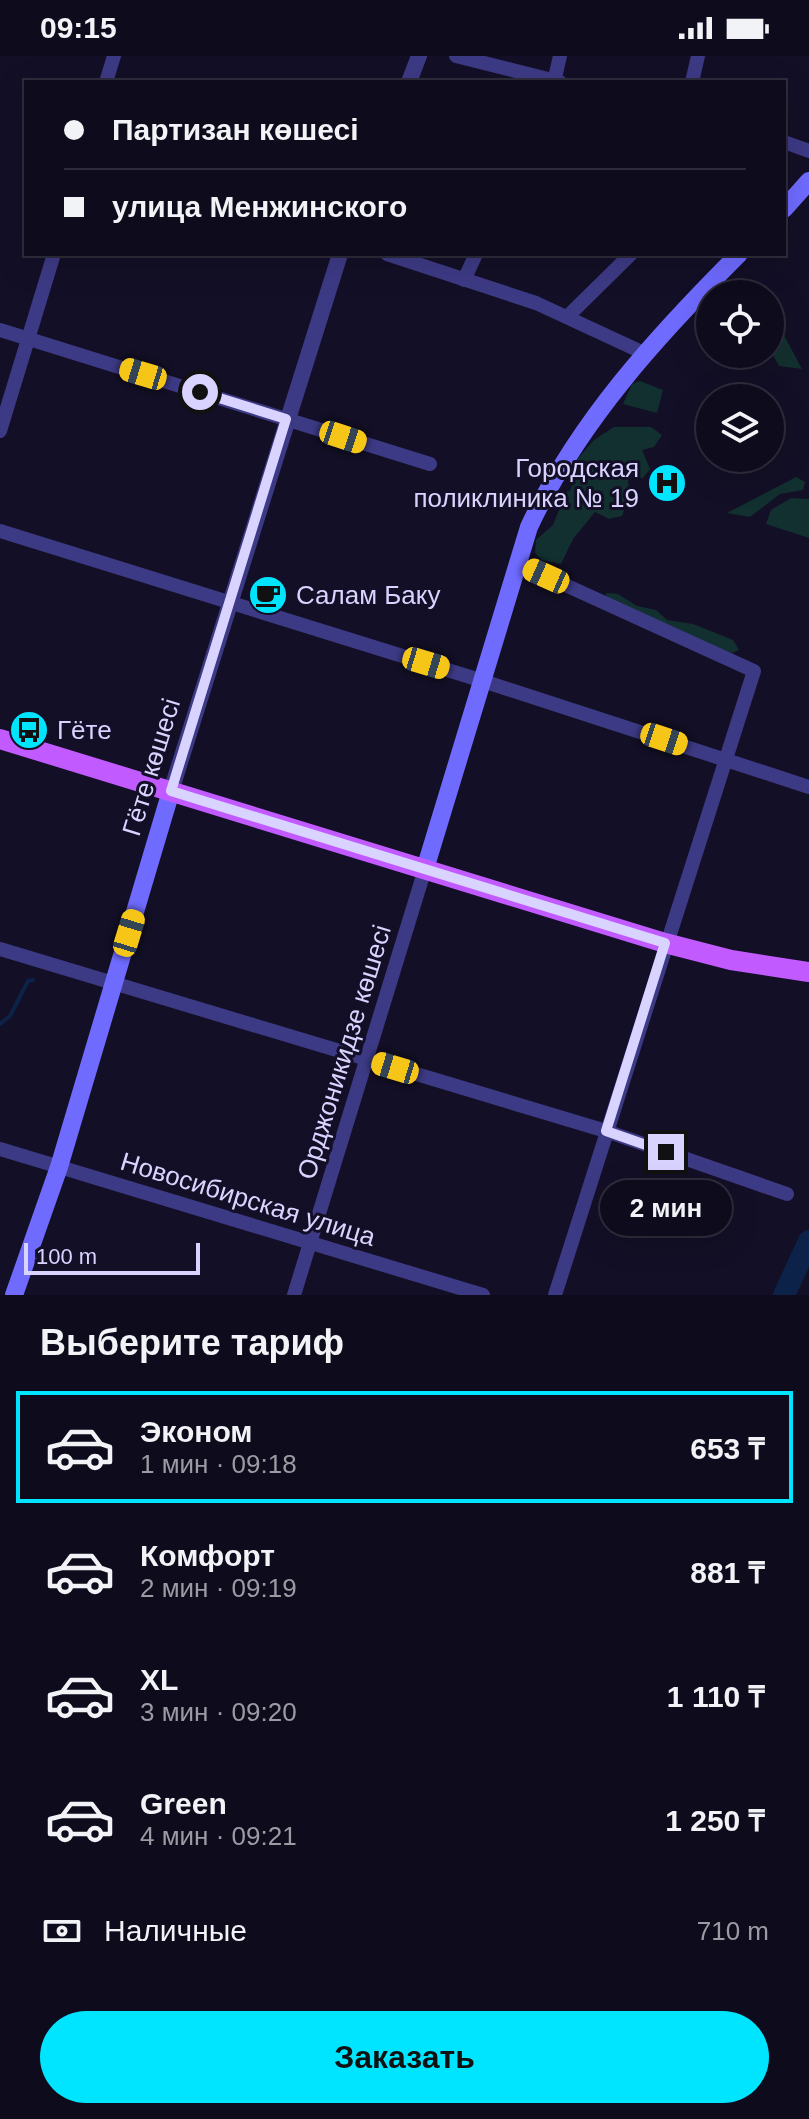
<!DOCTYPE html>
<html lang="ru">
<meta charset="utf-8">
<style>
:root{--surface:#0e0b1c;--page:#171425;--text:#f1f3f6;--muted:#9b9ba3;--line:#2e2b3b;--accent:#00e5ff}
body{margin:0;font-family:Arial,sans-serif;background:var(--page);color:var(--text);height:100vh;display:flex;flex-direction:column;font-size:30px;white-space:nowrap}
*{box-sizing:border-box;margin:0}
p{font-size:26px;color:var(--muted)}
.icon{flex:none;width:44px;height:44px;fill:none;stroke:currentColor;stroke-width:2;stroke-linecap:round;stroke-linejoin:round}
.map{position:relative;height:1239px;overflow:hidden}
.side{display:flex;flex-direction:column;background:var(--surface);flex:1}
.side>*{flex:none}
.banner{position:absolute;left:24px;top:24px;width:762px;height:176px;border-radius:0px;box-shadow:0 8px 32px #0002,0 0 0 2px var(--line);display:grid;align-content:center;height:176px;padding:0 40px;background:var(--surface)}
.buttons{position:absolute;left:696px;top:224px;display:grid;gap:16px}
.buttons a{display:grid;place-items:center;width:88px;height:88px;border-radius:50%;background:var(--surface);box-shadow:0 8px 32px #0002,0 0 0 2px var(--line);font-size:40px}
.scale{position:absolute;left:24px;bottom:20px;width:176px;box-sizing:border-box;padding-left:8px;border:4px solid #d9d4ff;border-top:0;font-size:22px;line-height:28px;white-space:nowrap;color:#d9d4ff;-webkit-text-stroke:6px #130f26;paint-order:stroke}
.end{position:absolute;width:36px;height:36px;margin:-18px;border:10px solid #d9d4ff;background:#111;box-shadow:0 0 0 4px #111}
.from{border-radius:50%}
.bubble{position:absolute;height:56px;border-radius:28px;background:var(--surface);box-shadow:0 8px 32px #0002,0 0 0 2px var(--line);font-size:26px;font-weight:600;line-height:56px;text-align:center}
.car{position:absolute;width:24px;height:48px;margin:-24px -12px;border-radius:10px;box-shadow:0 0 6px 2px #0007;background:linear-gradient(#f5c518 24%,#345 0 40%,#f5c518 0 76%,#345 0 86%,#f5c518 0)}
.banner b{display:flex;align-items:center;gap:28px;height:76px;font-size:30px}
.banner b+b{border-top:2px solid var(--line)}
.banner i{width:20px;height:20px;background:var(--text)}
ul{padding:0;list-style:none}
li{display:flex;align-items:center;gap:24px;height:112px;margin:0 16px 12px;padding:0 24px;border:4px solid transparent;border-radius:0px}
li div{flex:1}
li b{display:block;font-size:30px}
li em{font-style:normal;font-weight:600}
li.current{border-color:var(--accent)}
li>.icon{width:72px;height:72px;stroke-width:1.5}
h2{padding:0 40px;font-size:36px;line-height:96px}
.pay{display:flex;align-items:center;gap:20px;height:88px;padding:0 40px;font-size:30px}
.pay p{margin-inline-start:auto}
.button{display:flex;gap:16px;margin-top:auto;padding:16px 40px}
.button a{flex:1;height:92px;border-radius:48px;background:var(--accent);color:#111;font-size:32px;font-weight:600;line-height:92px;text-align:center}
.status{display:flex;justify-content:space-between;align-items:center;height:56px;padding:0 40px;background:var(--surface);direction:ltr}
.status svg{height:22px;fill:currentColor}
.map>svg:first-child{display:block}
.green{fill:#12302f}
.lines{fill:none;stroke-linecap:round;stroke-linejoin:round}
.stream{stroke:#0c2248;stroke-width:4}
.river{stroke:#0c2248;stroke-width:22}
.minor{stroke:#3d3a85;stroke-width:14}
.tertiary{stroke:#3d3a85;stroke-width:16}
.secondary{stroke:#6f6bff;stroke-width:18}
.primary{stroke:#c25bff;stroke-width:20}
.route{stroke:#d9d4ff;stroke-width:10}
.labels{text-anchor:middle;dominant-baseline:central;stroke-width:6;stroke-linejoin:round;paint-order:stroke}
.poi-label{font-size:26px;fill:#d9d4ff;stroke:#130f26;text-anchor:start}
.street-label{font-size:26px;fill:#d9d4ff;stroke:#130f26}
</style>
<div class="status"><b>09:15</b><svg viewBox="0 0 49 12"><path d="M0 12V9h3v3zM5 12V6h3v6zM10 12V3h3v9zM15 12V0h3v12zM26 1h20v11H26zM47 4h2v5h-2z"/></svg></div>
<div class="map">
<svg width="809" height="1239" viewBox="0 0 809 1239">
<rect width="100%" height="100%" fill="#130f26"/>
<!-- green -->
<g class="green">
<path d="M770,253l32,60 -23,-3 -9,-16z"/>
<path d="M640,325l23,9 -6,23 -34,-9 9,-20z"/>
<path d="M614,371h37l11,8 -8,12 -12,3 8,19 -7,9h-15l1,18 -7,20 -13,3 -14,-7 -22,27 -12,25 -19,-4 -7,-7 1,-13 17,-15 6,-15 -5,-9 6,-8 10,-2 6,-16 -2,-12 20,-23z"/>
<path d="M796,421l9,5 -2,8 -23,4 -30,23 -23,-4z"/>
<path d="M791,442l18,1v39l-43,-14 5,-14z"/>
<path d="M606,537l12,1 19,12 19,4 11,10 26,4 40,16 6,10 -7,3 -38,-12 -87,-39z"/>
</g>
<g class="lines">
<!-- stream -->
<path class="stream" d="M0,968l10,-8 18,-35 5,-1"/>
<!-- river -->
<path class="river" d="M784,1239l25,-54"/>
<!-- minor -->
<g class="minor">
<path d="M456,0l104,26"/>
<path d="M106,26l8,-26"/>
<path d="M554,26l6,-26"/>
<path d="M692,26l6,-26"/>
<path d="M784,86l25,9"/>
<path d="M387,198l149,49 110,51"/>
<path d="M464,224l12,-26"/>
<path d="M568,260l63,-62"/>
<path d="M0,274l430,134"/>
<path d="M0,375l54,-177"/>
<path d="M0,475l483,150 326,106"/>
<path d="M517,507l237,108 -199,624"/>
<path d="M0,893l606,182 181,63"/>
<path d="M0,1093l483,146"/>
<path d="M294,1239l131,-426"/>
</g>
<!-- tertiary -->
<g class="tertiary">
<path d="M409,26l10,-26"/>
<path d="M171,735l169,-537"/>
</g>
<!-- secondary -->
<g class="secondary">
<path d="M784,153l25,-28"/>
<path d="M425,813l104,-342c49,-105 129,-192 210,-273"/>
<path d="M14,1239l45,-128 112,-376"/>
</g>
<!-- primary -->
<path class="primary" d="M0,683l665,204 66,17 78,12"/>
</g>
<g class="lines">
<!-- route -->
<path class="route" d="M200,336l86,27 -115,372 494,152 -59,188 60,21"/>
</g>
<!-- icons -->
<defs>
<symbol id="hospital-disc" viewBox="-11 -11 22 22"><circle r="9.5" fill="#00e5ff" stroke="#130f26"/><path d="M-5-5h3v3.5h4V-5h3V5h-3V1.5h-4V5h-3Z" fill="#111"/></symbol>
<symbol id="cafe-disc" viewBox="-11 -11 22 22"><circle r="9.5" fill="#00e5ff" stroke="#130f26"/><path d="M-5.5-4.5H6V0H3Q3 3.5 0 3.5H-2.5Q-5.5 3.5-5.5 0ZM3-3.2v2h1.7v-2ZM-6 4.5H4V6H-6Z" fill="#111"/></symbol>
<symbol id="bus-disc" viewBox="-11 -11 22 22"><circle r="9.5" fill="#00e5ff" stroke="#130f26"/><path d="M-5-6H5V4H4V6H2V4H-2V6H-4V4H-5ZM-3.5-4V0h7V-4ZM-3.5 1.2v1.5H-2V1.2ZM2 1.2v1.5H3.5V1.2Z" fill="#111"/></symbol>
</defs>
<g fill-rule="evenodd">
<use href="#hospital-disc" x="645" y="405" width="44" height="44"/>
<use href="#cafe-disc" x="246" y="517" width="44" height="44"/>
<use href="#bus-disc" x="7" y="652" width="44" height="44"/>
</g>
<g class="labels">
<!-- poi labels -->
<g class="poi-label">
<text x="639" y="412" text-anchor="end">Городская<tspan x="639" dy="30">поликлиника № 19</tspan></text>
<text x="296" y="539">Салам Баку</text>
<text x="57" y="674">Гёте</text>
</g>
<!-- street labels -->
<g class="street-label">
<text transform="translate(151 711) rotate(-73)">Гёте көшесі</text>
<text transform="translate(344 996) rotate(-73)">Орджоникидзе көшесі</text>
<text transform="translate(248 1143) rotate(17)">Новосибирская улица</text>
</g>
</g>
</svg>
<div class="buttons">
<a><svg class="icon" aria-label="locate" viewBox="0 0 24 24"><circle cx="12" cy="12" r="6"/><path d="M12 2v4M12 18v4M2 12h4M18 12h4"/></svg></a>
<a><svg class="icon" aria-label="layers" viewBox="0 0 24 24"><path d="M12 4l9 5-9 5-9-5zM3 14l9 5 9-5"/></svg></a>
</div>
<div class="scale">100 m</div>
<i class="end from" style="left:200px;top:336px"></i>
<i class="end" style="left:666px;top:1096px"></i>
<div class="bubble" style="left:600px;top:1124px;width:132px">2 мин</div>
<i class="car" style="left:143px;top:318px;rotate:287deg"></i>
<i class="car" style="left:343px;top:381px;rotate:108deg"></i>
<i class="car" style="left:546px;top:520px;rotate:294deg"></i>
<i class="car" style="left:426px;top:607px;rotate:107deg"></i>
<i class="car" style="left:664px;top:683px;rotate:108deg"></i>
<i class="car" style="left:129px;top:877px;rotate:17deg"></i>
<i class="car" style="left:395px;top:1012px;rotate:287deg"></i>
<div class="banner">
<b><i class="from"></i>Партизан көшесі</b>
<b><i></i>улица Менжинского</b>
</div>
</div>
<section class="side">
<h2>Выберите тариф</h2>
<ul>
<li class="current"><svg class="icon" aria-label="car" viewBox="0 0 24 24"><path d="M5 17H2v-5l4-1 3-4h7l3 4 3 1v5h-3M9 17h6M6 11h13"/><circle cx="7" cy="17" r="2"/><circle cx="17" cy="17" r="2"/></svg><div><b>Эконом</b><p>1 мин · 09:18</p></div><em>653 ₸</em></li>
<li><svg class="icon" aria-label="car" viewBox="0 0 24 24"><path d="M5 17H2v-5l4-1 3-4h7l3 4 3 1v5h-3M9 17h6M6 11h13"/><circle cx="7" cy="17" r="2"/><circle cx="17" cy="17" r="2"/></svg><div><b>Комфорт</b><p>2 мин · 09:19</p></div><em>881 ₸</em></li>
<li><svg class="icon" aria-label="car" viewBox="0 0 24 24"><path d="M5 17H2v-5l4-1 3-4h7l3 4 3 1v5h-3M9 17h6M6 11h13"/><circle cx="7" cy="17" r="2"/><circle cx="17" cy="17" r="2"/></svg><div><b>XL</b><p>3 мин · 09:20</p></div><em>1 110 ₸</em></li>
<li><svg class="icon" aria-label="car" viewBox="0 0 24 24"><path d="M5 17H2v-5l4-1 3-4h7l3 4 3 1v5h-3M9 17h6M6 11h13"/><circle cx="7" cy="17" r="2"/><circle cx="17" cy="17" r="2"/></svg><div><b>Green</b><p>4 мин · 09:21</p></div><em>1 250 ₸</em></li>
</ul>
<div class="pay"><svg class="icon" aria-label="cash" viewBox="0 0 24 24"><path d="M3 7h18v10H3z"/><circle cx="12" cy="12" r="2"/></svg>Наличные<p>710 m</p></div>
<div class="button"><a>Заказать</a></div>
</section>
